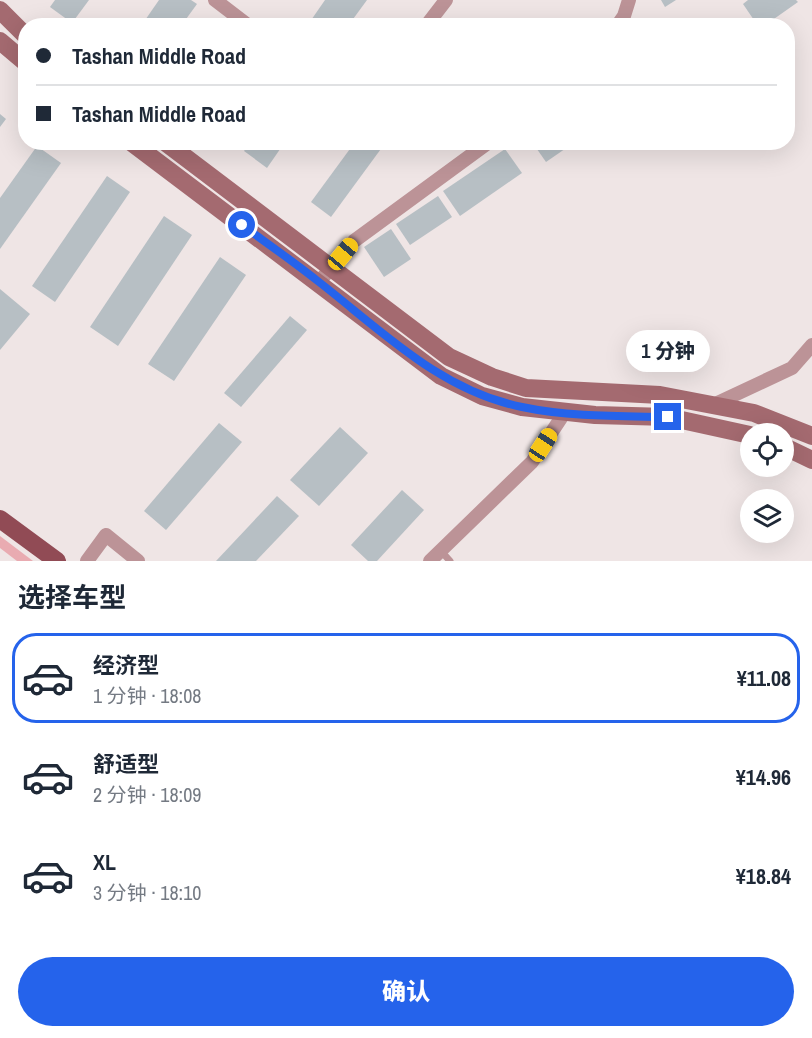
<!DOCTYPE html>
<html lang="zh">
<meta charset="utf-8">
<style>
:root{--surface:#fff;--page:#f6f6f7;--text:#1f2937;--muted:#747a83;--line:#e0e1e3;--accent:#2563eb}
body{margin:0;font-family:"Archivo Narrow","Noto Sans SC",sans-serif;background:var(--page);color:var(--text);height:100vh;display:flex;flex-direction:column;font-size:22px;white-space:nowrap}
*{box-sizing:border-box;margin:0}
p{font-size:20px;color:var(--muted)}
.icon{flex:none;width:33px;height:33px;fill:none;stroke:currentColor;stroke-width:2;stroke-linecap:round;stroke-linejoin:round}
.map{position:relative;height:561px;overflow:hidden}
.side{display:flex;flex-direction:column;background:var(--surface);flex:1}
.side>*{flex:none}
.top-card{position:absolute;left:18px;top:18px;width:777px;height:132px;border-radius:24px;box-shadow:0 6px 24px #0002;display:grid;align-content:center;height:132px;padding:0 18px;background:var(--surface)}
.tools{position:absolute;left:740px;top:423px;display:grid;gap:12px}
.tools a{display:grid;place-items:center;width:54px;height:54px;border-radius:50%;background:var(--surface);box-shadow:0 6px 24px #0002;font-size:30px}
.end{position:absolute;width:27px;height:27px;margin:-14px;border:8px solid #2563eb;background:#fff;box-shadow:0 0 0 3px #fff}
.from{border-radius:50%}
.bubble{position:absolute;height:42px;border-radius:21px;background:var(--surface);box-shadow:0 6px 24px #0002;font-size:20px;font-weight:800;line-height:42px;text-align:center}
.car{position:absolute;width:18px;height:36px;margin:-18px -9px;border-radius:8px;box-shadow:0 0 4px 2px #0007;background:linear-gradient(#f5c518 24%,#345 0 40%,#f5c518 0 76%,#345 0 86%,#f5c518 0)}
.top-card b{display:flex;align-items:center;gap:21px;height:57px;font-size:22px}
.top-card b+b{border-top:2px solid var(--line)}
.top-card i{width:15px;height:15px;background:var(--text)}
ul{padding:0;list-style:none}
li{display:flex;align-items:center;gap:18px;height:90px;margin:0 12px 9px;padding:0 6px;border:3px solid transparent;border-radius:24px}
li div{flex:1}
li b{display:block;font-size:22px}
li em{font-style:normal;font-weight:800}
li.on{border-color:var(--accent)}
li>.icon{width:54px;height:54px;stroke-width:1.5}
h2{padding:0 18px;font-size:27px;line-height:72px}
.cta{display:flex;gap:12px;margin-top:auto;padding:12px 18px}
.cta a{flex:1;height:69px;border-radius:36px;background:var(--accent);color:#fff;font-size:24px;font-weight:800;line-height:69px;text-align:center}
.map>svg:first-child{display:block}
.green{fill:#e9abb1}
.building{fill:#b7bfc4}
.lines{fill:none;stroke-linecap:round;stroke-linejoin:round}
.lane{stroke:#bc9397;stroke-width:7}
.street{stroke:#bc9397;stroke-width:14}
.secondary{stroke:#a46a70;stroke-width:18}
.primary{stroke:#914b55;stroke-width:18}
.route{stroke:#2563eb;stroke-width:8}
</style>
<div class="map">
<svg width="812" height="561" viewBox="0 0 812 561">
<rect width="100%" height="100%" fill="#efe5e5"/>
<!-- green -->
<path class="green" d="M0,536l33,25h-16l-17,-13z"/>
<!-- building -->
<g class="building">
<path d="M55,0h34l-17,23 -22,-16z"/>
<path d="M159,0h32l6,4 -16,22h-40z"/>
<path d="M325,0h42l-19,26h-41z"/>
<path d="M661,0h15l-11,7z"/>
<path d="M748,0h48l2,2 -34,24h-6l-15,-22z"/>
<path d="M0,114l6,5 -6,8z"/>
<path d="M250,142h35l-18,26 -23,-17z"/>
<path d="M355,142h31l-55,75 -20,-15z"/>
<path d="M532,142h43l-29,20z"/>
<path d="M37,146l24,17 -61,86v-51z"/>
<path d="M505,149l17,24 -62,43 -17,-25z"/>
<path d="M107,176l23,16 -75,110 -23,-16z"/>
<path d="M438,196l14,21 -42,28 -14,-21z"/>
<path d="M164,216l28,19 -74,111 -28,-19z"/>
<path d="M391,229l20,30 -27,18 -20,-30z"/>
<path d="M220,257l26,18 -72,106 -26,-17z"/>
<path d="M0,289l30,25 -30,36z"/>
<path d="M290,316l17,14 -66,77 -17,-14z"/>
<path d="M219,423l23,19 -76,88 -22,-19z"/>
<path d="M340,427l28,26 -49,53 -29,-26z"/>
<path d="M402,490l22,20 -47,51h-9l-17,-16z"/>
<path d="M277,496l22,20 -43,45h-40z"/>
</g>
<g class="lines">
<!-- lane -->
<path class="lane" d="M441,551l9,10"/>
<!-- street -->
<g class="street">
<path d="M215,0l34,26"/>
<path d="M426,26l20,-26"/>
<path d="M617,26l7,-10 5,-16"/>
<path d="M319,282l35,-41 135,-99"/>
<path d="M713,405l79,-37 20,-23"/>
<path d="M87,561l19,-26 32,26"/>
<path d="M430,561l102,-99 33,-50"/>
</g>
<!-- secondary -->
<g class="secondary">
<path d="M0,10l26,26"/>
<path d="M0,41l26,22"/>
<path d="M131,142l310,234 41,20 40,11 73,8 73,2 82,18"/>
<path d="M165,142l284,215 43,20 34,11 134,7 94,18 58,23"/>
<path d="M783,446l29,14"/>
</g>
<!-- primary -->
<path class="primary" d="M0,519l57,42"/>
</g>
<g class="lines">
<!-- route -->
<path class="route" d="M242,225c26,19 52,37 77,57 63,49 122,109 203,125 47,10 98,9 146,10"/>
</g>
</svg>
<div class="tools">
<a><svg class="icon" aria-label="locate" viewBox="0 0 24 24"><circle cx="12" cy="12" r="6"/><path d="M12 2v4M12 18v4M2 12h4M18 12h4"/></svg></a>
<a><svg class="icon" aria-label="layers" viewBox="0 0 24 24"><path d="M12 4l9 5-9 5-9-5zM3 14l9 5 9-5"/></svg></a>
</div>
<i class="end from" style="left:242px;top:225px"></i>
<i class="end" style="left:668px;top:417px"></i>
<div class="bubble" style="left:626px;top:330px;width:84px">1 分钟</div>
<i class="car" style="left:343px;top:254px;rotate:40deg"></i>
<i class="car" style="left:543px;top:445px;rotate:33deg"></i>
<div class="top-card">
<b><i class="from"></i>Tashan Middle Road</b>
<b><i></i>Tashan Middle Road</b>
</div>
</div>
<section class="side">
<h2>选择车型</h2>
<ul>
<li class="on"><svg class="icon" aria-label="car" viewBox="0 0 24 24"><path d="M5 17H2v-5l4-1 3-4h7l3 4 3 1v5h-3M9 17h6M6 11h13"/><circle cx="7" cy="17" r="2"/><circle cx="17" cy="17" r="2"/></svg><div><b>经济型</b><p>1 分钟 · 18:08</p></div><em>¥11.08</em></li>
<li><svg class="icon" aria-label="car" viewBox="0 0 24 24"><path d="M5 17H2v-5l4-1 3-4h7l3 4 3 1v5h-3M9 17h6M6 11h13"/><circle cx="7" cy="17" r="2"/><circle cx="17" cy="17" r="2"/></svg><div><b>舒适型</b><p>2 分钟 · 18:09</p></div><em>¥14.96</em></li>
<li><svg class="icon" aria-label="car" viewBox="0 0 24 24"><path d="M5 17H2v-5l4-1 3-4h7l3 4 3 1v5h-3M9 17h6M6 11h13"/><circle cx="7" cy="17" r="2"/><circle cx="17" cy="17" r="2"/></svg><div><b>XL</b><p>3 分钟 · 18:10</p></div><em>¥18.84</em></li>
</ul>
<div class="cta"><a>确认</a></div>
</section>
